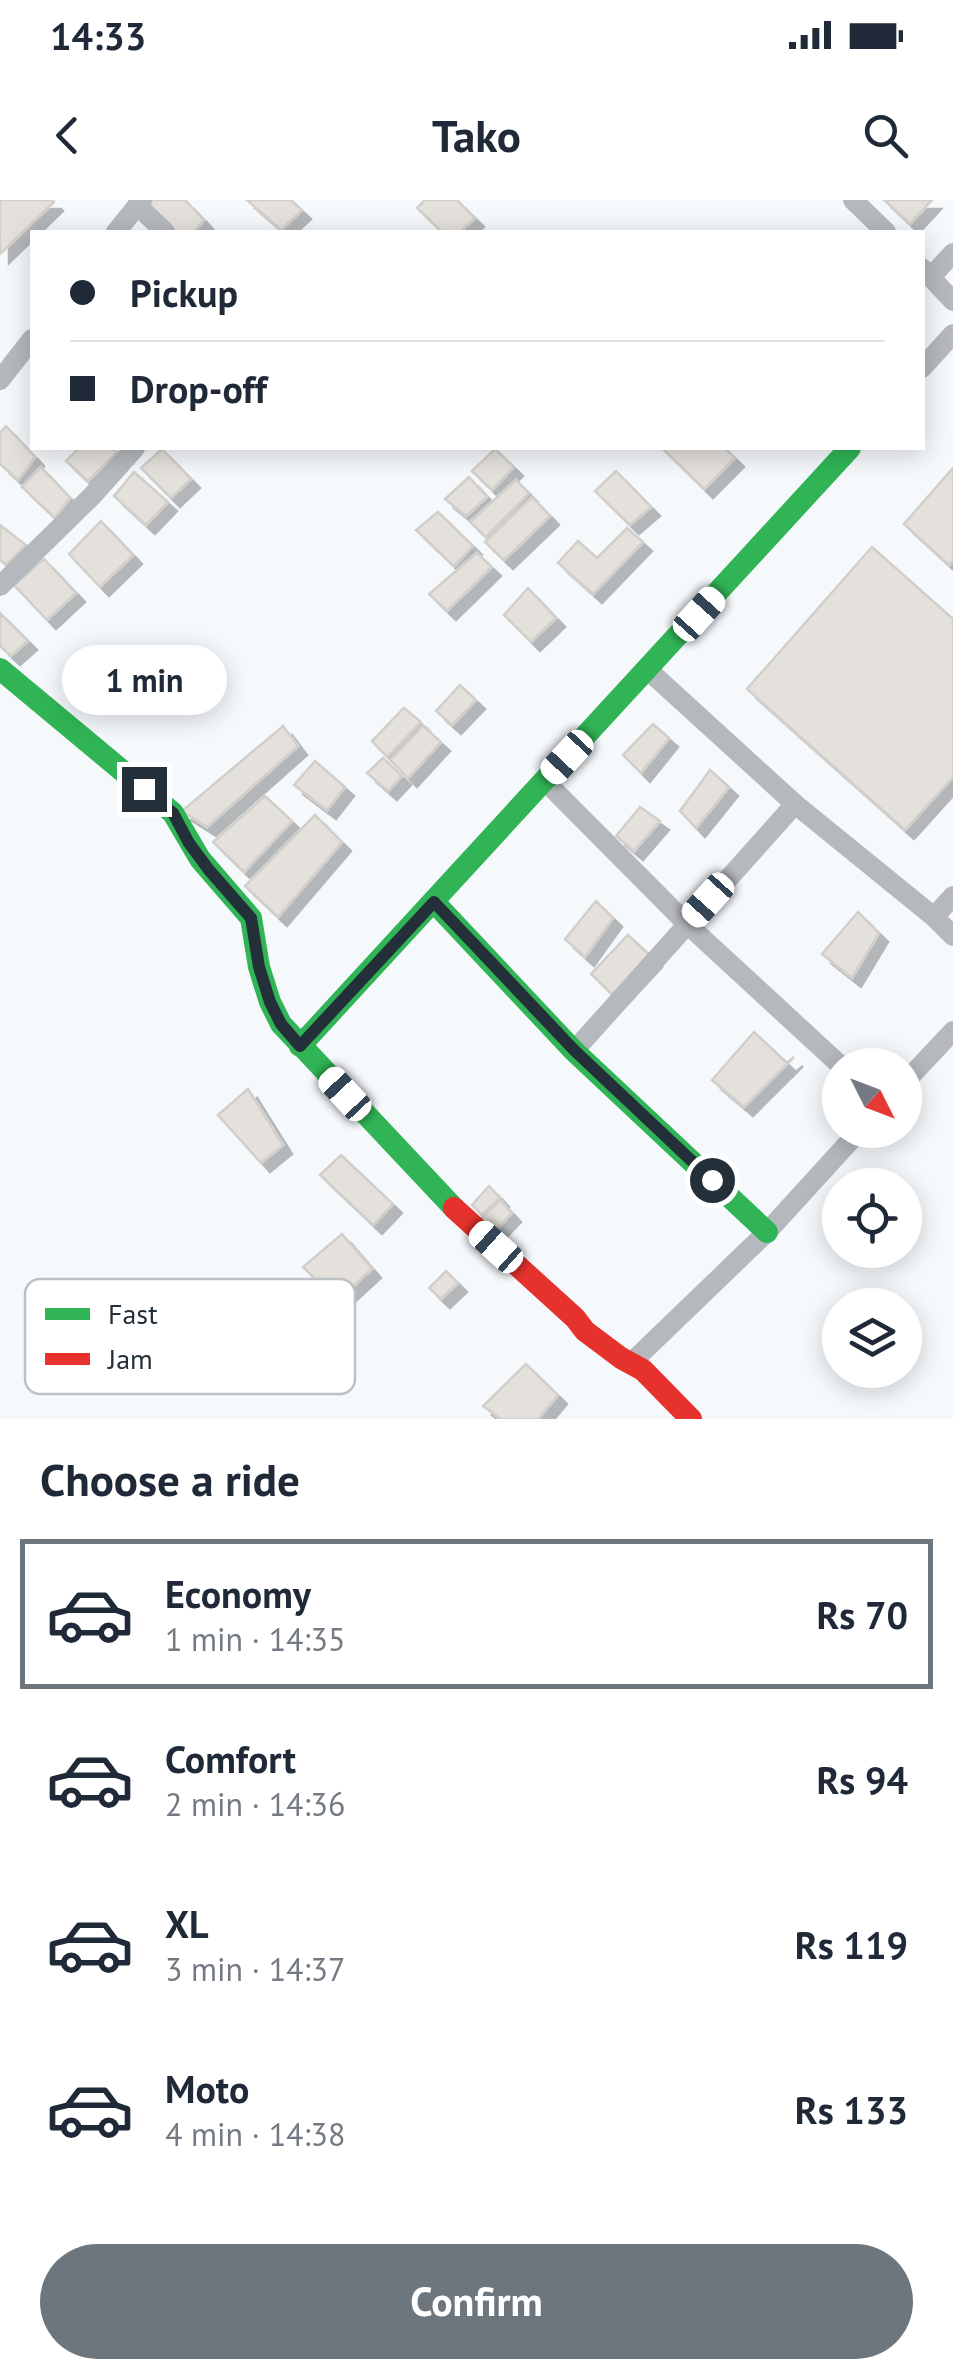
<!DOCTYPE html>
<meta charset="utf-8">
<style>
:root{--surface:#fff;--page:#f6f6f7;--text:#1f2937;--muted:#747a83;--line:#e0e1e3;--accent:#6d767d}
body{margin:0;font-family:"PT Sans",sans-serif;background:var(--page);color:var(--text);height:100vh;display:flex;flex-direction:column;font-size:38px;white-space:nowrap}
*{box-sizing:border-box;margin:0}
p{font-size:32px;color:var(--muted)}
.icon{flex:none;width:55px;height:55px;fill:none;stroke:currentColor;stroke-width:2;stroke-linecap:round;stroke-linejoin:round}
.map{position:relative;height:1219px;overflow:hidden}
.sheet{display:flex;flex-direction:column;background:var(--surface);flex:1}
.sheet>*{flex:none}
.hud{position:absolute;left:30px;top:30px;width:895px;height:220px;border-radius:0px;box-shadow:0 5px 25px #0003;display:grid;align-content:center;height:220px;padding:0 40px;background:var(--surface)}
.needle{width:65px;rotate:132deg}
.controls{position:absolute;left:822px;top:848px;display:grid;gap:20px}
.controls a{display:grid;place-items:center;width:100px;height:100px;border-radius:50%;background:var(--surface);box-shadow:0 5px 25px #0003;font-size:50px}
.end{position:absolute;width:45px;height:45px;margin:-22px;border:12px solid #232f39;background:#fff;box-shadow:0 0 0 5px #fff}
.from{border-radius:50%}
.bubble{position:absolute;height:70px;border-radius:35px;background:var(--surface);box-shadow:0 5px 25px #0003;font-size:32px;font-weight:700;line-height:70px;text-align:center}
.car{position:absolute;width:30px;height:60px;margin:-30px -15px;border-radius:12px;box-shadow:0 0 8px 2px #0007;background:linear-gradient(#fff 24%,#345 0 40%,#fff 0 76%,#345 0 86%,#fff 0)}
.hud b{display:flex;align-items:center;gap:35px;height:95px;font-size:38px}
.hud b+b{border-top:2px solid var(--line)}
.hud i{width:25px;height:25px;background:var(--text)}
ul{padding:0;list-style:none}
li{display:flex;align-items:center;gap:30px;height:150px;margin:0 20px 15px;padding:0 20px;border:5px solid transparent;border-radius:0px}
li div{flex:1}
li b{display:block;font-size:38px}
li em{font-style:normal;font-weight:700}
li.on{border-color:var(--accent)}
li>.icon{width:90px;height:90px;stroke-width:1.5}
h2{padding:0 40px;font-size:45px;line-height:120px}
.cta{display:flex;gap:20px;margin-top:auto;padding:20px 40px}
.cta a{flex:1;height:115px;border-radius:60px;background:var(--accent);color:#fff;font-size:40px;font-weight:700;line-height:115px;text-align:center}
.status{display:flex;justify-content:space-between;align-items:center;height:70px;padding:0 50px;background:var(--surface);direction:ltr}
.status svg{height:28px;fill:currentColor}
header{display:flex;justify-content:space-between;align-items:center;height:130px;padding:0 40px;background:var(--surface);font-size:45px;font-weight:700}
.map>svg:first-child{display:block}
.building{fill:#e4e1dd;stroke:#d2ceca;stroke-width:2.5;filter:url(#shadow)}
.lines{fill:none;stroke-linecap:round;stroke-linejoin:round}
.street{stroke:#b5b8bc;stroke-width:20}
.fast{stroke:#30b455;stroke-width:22}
.jam{stroke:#e5322d;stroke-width:22}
.route{stroke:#232f39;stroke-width:12}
.key{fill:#fff;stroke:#bdc1c4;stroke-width:2.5}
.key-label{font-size:28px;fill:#232f39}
</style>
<div class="status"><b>14:33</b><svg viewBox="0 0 49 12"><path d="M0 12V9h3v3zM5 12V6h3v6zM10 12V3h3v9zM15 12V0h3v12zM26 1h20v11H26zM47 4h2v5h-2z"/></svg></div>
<header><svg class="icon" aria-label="back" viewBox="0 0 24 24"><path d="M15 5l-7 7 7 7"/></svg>Tako<svg class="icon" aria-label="search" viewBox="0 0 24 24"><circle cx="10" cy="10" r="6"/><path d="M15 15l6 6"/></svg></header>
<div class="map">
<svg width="953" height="1219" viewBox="0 0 953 1219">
<defs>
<filter id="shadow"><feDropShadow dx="9" dy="9" stdDeviation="0" flood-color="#0004"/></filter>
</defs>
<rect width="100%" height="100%" fill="#f6f9fc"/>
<!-- building -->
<g class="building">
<path d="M0,0h52l2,2 -54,52z"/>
<path d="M152,0h33l19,20 -10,12h-18l-29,-27z"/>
<path d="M247,0h44l11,10 -21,20z"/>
<path d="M425,0h32l18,18 -15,14h-18l-25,-24z"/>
<path d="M884,0h48l-22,24z"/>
<path d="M6,226l29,31 -17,23 -18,-16v-31z"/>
<path d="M79,248h31l7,4 -29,29 -22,-20z"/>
<path d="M662,248h63l10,10 -31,31z"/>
<path d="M162,249l29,30 -20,19 -30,-30z"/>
<path d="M495,249l19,18 -22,23 -20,-19z"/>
<path d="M41,267l29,31 -15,20 -33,-31z"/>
<path d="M953,268v92l-4,5 -45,-41z"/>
<path d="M616,271l35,36 -21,18 -35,-34z"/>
<path d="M134,272l34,30 -22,23 -32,-29z"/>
<path d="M469,277l18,20 -21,19 -21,-17z"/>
<path d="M516,280l13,13 -43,44 -16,-15z"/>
<path d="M532,297l18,19 -46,44 -19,-18z"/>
<path d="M438,312l35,34 -19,20 -38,-36z"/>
<path d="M101,321l32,34 -33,32 -31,-33z"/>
<path d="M0,325l26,20 -20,20 -6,-5z"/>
<path d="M627,328l16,14 -50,52 -35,-31 20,-22 19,17z"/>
<path d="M872,347l81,72v158l-48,53 -158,-141z"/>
<path d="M477,353l15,14 -45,44 -18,-17z"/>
<path d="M44,359l32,34 -29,27 -33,-35z"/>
<path d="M528,388l28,30 -25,24 -27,-27z"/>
<path d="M0,413l28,28 -17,15 -11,-10z"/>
<path d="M460,485l16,15 -24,25 -16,-14z"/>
<path d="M404,508l17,14 -34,35 -15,-16z"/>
<path d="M653,524l16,14 -28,35 -18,-18z"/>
<path d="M283,526l15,20 -91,81 -25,-16z"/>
<path d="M423,526l18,16 -33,36 -18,-18z"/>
<path d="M383,558l19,18 -14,15 -21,-18z"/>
<path d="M315,561l30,26 -18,23 -33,-25z"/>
<path d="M710,570l19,17 -33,41 -16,-17z"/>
<path d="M265,596l27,25 -48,51 -31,-30z"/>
<path d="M640,607l20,14 -26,30 -18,-15z"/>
<path d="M315,615l27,27 -64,75 -33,-31z"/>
<path d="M596,701l17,17 -28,39 -20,-18z"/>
<path d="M858,712l21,21 -27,45 -30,-24z"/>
<path d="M628,735l25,23 -37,40 -25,-24z"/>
<path d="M754,832l33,31 7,-6 -50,50 -32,-27z"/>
<path d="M248,889l35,56 -22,18 -43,-48z"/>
<path d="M341,955l52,49 -20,21 -53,-50z"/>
<path d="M489,986l11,12 -18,17 -10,-10z"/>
<path d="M500,1000l12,13 -19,20 -13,-13z"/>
<path d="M342,1034l30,35 -35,32 -34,-34z"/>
<path d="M446,1071l12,12 -17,16 -12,-11z"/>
<path d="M526,1164l32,31 -20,24h-37l-18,-13z"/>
</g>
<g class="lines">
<!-- street -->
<g class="street">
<path d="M853,0l33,32"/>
<path d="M137,5l28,27"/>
<path d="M116,32l26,-32"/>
<path d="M922,68l31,33"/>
<path d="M931,77l22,-24"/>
<path d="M922,168l31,-34"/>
<path d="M0,180l32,-41"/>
<path d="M0,386l92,-90 43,-48"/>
<path d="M648,470l147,134 139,113 19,19"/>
<path d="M545,581l142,143 153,141"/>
<path d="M934,717l19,-21"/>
<path d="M574,851l221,-247"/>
<path d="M905,882l48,-51"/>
<path d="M631,1163l136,-131 93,-102"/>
</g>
<!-- fast -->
<g class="fast">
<path d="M0,469l173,144 27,46 51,59 8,49 11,35 11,22 173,184"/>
<path d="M434,702l140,149 193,181"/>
<path d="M300,846l550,-598"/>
</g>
<!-- jam -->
<path class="jam" d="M454,1008l121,110 10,13 36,27 22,12 48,49"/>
</g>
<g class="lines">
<!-- route -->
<path class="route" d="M144,589l29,24 16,30 20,27 42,48 8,49 11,35 11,22 19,22 134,-144 140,148 138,130"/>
</g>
<!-- legend -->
<rect x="25" y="1079" width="330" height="115" rx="15" class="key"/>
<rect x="45" y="1108" width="45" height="12" fill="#30b455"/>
<rect x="45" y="1153" width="45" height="12" fill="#e5322d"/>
<g class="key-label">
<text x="108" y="1124">Fast</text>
<text x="108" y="1169">Jam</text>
</g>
</svg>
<div class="controls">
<a><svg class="needle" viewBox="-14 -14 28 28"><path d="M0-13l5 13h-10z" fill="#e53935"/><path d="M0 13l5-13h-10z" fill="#747a83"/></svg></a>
<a><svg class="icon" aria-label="locate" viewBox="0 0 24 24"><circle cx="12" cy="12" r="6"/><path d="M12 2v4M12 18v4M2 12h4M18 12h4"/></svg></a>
<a><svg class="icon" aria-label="layers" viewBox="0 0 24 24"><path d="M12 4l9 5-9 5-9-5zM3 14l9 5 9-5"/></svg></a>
</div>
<i class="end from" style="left:712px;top:980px"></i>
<i class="end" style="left:144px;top:589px"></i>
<div class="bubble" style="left:62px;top:445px;width:165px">1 min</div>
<i class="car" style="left:699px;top:414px;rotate:42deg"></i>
<i class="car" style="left:567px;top:557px;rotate:223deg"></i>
<i class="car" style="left:708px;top:700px;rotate:222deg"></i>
<i class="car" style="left:345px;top:894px;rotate:317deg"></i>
<i class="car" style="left:496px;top:1047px;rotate:312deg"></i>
<div class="hud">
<b><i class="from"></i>Pickup</b>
<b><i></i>Drop-off</b>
</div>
</div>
<section class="sheet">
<h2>Choose a ride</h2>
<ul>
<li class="on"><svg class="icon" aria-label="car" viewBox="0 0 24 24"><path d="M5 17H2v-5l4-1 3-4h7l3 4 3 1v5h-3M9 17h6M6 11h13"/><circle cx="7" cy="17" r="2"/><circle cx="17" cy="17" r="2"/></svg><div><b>Economy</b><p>1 min · 14:35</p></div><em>Rs 70</em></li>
<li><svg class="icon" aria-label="car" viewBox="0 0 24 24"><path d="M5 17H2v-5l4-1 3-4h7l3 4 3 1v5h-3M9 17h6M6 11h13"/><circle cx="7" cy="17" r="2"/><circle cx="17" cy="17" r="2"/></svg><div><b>Comfort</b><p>2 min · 14:36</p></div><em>Rs 94</em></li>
<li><svg class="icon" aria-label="car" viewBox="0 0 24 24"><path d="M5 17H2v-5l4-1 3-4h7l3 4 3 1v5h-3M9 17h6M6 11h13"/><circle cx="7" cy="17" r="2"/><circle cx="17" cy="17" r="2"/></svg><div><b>XL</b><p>3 min · 14:37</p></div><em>Rs 119</em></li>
<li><svg class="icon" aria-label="car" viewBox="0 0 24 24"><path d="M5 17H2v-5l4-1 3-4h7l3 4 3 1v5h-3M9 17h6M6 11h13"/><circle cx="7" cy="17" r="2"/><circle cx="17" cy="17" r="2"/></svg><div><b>Moto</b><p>4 min · 14:38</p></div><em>Rs 133</em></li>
</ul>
<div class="cta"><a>Confirm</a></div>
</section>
